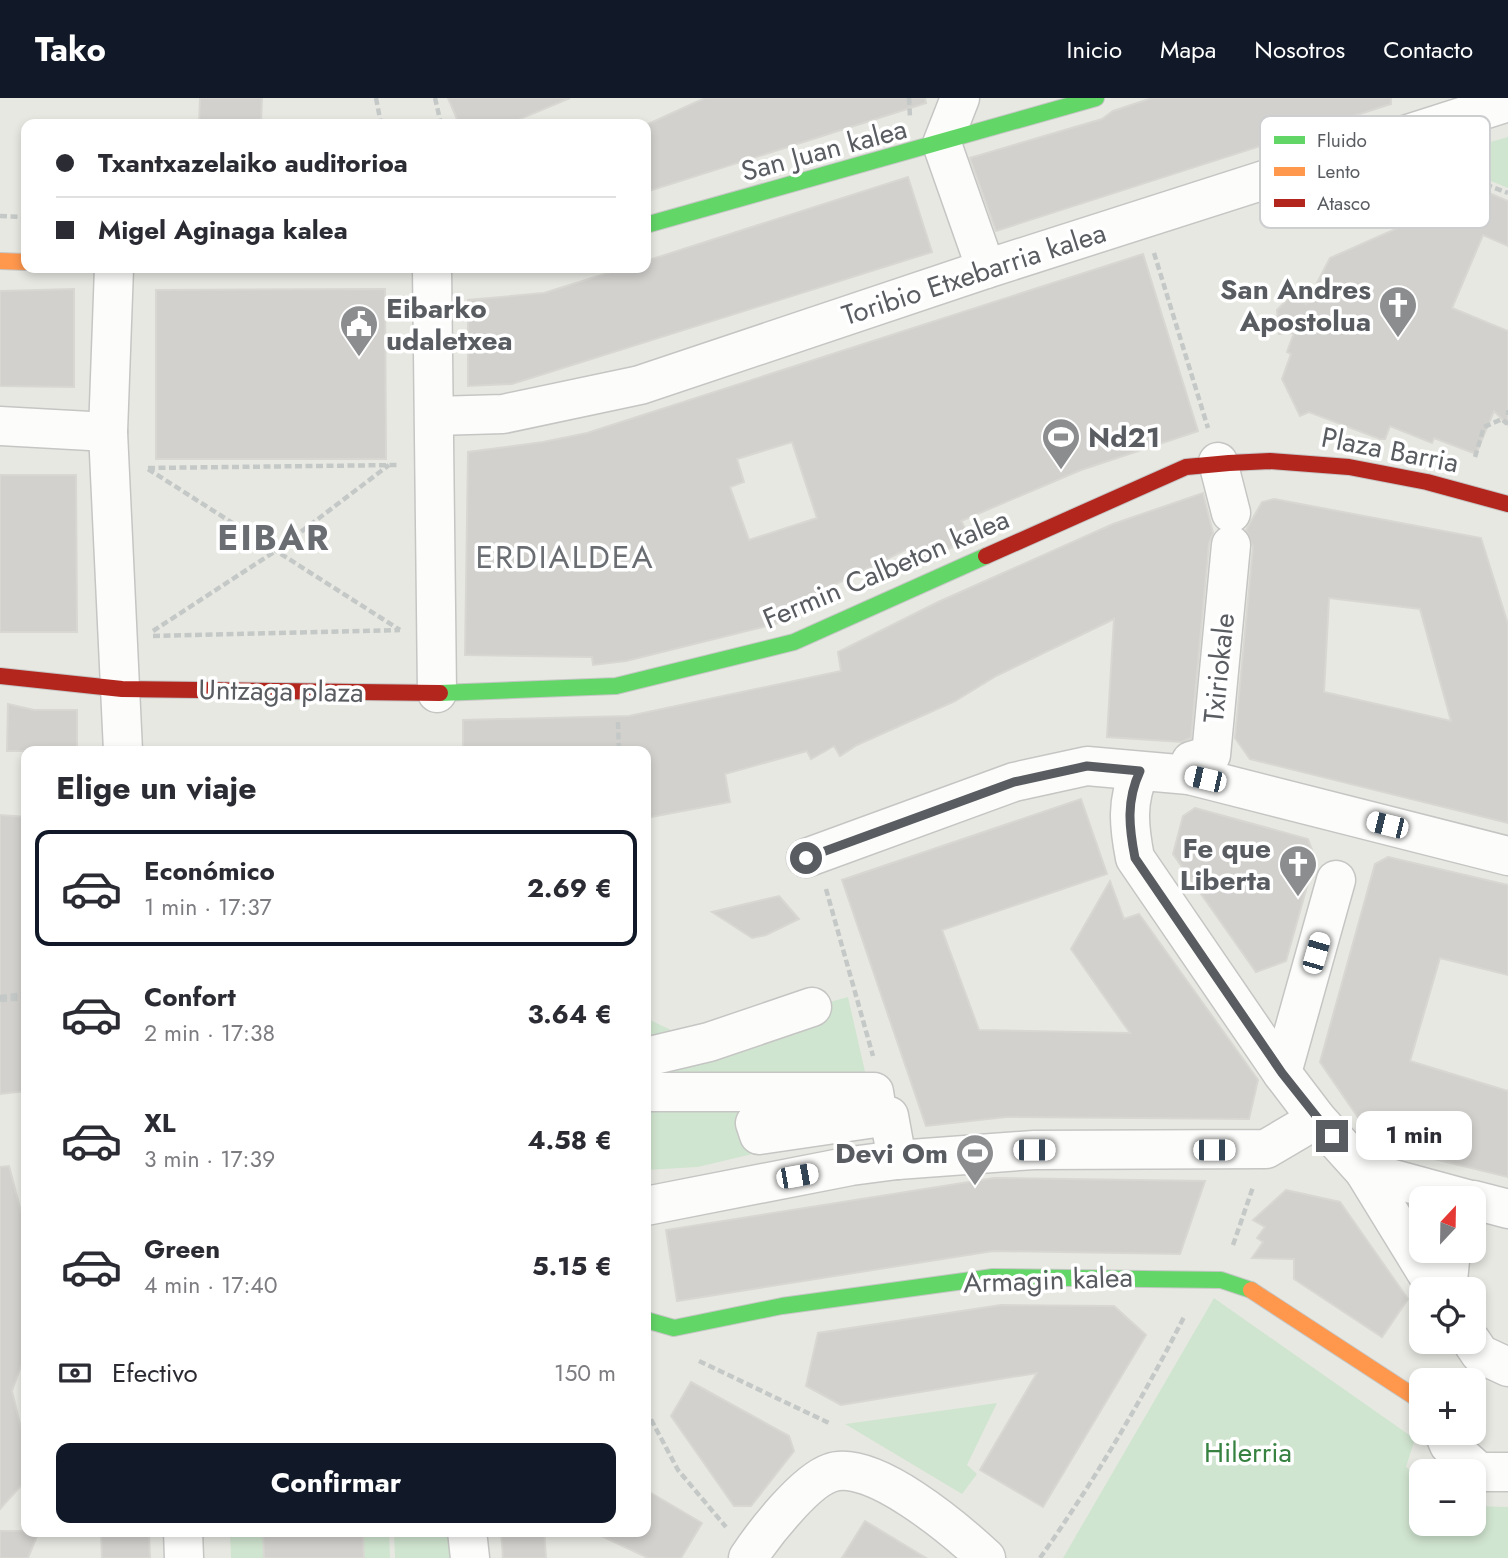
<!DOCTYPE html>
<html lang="es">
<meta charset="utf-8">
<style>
:root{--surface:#fff;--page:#f2f2f3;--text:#2b2b33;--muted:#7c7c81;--line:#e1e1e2;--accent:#111827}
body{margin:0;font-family:Jost,sans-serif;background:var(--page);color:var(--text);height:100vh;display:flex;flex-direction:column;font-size:26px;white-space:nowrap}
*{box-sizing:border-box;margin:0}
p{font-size:23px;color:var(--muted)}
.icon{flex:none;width:38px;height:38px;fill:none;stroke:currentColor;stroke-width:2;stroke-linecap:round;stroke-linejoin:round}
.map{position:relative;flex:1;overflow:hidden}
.sheet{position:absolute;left:21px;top:648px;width:630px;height:791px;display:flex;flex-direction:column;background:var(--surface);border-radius:14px;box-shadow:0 4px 10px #0003}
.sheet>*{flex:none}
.guide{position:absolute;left:21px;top:21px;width:630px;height:154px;border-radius:14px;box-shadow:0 4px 10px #0003;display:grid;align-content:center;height:154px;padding:0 35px;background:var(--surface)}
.needle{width:46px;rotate:22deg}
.controls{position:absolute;left:1409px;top:1088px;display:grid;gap:14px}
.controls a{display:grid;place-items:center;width:77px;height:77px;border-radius:14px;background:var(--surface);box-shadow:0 4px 10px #0003;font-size:35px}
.end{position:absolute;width:32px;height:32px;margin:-16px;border:9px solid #595c61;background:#fff;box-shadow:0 0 0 4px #fff}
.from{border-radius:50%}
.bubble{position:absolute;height:49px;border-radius:14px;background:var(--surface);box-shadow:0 4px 10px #0003;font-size:23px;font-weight:700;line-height:49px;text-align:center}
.car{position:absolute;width:21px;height:42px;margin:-21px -10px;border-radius:9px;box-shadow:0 0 5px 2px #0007;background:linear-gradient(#fff 24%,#345 0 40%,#fff 0 76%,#345 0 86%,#fff 0)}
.guide b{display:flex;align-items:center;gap:24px;height:66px;font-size:26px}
.guide b+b{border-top:2px solid var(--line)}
.guide i{width:18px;height:18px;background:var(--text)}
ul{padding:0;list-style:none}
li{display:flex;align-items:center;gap:21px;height:116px;margin:0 14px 10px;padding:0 21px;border:4px solid transparent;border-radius:14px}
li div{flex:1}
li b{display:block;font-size:26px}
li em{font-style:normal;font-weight:700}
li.on{border-color:var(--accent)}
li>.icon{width:63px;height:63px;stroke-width:1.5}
h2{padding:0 35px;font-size:32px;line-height:84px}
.pay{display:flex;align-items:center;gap:18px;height:77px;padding:0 35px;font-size:26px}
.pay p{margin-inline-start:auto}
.action{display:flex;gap:14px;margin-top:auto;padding:14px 35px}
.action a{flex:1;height:80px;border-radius:14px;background:var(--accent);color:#fff;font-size:28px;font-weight:700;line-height:80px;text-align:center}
header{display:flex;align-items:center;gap:42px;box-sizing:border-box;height:98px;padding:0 35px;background:var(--accent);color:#fff}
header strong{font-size:33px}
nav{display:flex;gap:38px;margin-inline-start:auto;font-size:24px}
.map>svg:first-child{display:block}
.green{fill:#d0e5d0}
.building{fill:#d2d1ce;stroke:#d8d7d2;stroke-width:2;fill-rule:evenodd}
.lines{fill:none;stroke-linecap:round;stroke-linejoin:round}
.street-casing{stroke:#c5c5c4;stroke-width:41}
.fast-casing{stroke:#c5c6c5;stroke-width:18}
.slow-casing{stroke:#c5c6c5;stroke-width:18}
.jam-casing{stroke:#c5c6c5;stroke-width:18}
.path{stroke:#c4c9c7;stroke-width:4.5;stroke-dasharray:7 3.5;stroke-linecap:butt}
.street{stroke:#fcfcfb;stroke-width:38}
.fast{stroke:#63d668;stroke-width:16}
.slow{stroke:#ff974d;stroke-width:16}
.jam{stroke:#b3261e;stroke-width:16}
.route{stroke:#595c61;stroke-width:9}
.labels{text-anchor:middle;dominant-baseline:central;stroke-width:7;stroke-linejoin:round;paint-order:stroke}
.street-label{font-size:28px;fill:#595c61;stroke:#fff}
.poi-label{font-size:28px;font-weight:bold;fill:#595c61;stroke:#fff;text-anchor:end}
.park-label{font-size:28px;fill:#378240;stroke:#fff}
.quarter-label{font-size:32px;letter-spacing:2px;fill:#6a6e73;stroke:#fff}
.district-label{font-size:35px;font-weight:bold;letter-spacing:2px;fill:#6a6e73;stroke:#fff}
.key{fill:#fff;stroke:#cdced0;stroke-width:2}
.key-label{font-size:19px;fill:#595c61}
</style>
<header>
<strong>Tako</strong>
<nav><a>Inicio</a><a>Mapa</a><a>Nosotros</a><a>Contacto</a></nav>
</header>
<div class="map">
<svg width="1508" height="1460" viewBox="0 0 1508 1460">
<rect width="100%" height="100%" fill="#e8e8e3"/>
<!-- green -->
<g class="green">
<path d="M1508,39v51l-52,-21 6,-17z"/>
<path d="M848,899l29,127 -179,43 -52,3v-152l27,13 41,2z"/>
<path d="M1214,1200l201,141 -9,28 15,10v47h53v-18l34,1v51h-445z"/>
<path d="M997,1305l-30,62 10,9 -15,20 -117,-70z"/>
<path d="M230,1433h159l1,27h-159z"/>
<path d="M394,1433h62l1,27h-62z"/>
</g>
<!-- building -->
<g class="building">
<path d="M200,0h62l-1,26h-62z"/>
<path d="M448,0h122l-62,26h-49z"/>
<path d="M705,0h220l1,5 -280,89v-67z"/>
<path d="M1152,0h239v6l-395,127 -26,-73 132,-39 11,-8z"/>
<path d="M908,79l24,75 -420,132 -44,2v-86l76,-7 80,-25h22v-7z"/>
<path d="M1461,83l47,20v45l-25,-11 -31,73 56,23v94l-14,-14 -18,43 -42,-16 -2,5 -42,-17 -5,13h-5l-71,-27 -9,4 -18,-37 9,-25 -4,-2 7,-19 -15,1 -2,-24 18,-18 11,12 24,-46 68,-30 16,-38 37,15z"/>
<path d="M1143,156l55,177 -117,39 -120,51 10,18 -54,24 -8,-15 -77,38 4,13 -49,22 -161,40 -33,4 -1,-8 -127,-2 3,-203 75,-10 44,-9zM792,344l25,76 -68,22 -19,-53 14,-5 -7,-23z"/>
<path d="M74,191v98l-74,-1v-95z"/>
<path d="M385,191l1,170h-230v-169z"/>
<path d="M0,377h76l1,157h-77z"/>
<path d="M1203,395l10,40 -4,10 -18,195 -9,4 -75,-5 7,-118 -118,57 -41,25 -98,44 -17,11 -6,-10 -23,13 -4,-8 -82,23 5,28 -84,16v-67h-183v-31l166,-4 212,-45 -3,-19 100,-50 175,-78z"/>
<path d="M1274,401l207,39 27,86v199l-258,-64 -15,-21 18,-191 -7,-17 16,-28zM1329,500l91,11 31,112 -127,-29z"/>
<path d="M8,606l26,6h43v41h-70z"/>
<path d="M1081,701l26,75 -165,56 37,100 151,3 -59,-84 39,-68 14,38 15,-5 119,166 -9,39 -243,-2 -80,9 -84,-246z"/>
<path d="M1195,710l113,31 7,19 -29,103 -30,11 -83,-118 10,-38z"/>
<path d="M0,717l26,2v274l-26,3z"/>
<path d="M1388,759l120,28v90l-68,-17 -30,103 98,30v86l-131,-32 -57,-83 55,-198z"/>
<path d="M779,798l20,23 -33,16 -14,3 -40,-26z"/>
<path d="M9,1068l17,64v122l-14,39 14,58v31l-26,29v-342z"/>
<path d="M994,1080l211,3 -25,73 -187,-3 -316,50 -11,-71z"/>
<path d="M1286,1092l54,12 68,97 -26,38 -88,-58v-20l-42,-1 11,-16 -6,-4 8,-11 -12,-7z"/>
<path d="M1001,1207l113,1 32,29 -103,172 -63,-37 57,-97 -196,32 -35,-19 12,-53z"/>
<path d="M691,1284l98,54 5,15 -43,55h-17l-63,-90z"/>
<path d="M646,1392l56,33 -21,35h-33l-57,-27h55z"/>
<path d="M865,1423l61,37h-84z"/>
<path d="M0,1433h39l-11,27h-28z"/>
<path d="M101,1433h48l1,27h-48z"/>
<path d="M263,1433h100l1,27h-100z"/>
<path d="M501,1433h43l2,27h-43z"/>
</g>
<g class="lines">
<defs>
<g id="street">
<path d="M960,0l-18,46 44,125"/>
<path d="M114,170l-6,164 15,319"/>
<path d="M432,170l5,425"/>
<path d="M435,318l68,-2 137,-29 346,-116 522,-167"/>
<path d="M0,328l108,6"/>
<path d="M1218,364l13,51"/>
<path d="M1140,673c-14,30 -11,56 -5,87l147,215 35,46 47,52 73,119"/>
<path d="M1189,677l2,-14 20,-6 20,-210"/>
<path d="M806,760l208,-76 73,-16 102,9 319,81"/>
<path d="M646,959l63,-15 103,-35"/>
<path d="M1282,975l54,-193"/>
<path d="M646,994h228l2,12 -121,19 4,12 130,-19 8,44"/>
<path d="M1364,1073l103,28"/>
<path d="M1474,1102l34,9"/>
<path d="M646,1108l205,-40 46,-6 137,-10 232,-1 51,-30"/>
<path d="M1447,1192l4,-39"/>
<path d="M1472,1244l8,12 28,13"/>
<path d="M1444,1335l5,12 30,27h29"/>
<path d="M183,1433l1,27"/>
<path d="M467,1433l3,27"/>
<path d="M748,1460c15,-23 56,-76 82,-85 41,-16 127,58 156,85"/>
</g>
<g id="fast">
<path d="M646,127l450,-127"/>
<path d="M440,595l176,-7 178,-44 192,-86"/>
<path d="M646,1222l28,8 108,-22 211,-29 228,3 30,10"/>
</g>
<g id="slow">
<path d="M0,163l26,1"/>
<path d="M1251,1192l170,111"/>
</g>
<g id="jam">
<path d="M986,458l200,-89 43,-4 41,-2 79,6 78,15 81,22"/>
<path d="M0,578l122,13 318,4"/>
</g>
</defs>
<!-- street casing -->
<use href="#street" class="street-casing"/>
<!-- fast casing -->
<use href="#fast" class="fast-casing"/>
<!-- slow casing -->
<use href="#slow" class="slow-casing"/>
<!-- jam casing -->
<use href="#jam" class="jam-casing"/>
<!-- path -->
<g class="path">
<path d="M376,0l5,26"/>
<path d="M435,0l6,26"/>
<path d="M909,0l1,19"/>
<path d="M1416,86l37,-12 55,21"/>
<path d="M0,118l26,1"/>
<path d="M1154,155l54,175"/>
<path d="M1508,312v5"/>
<path d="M1475,359l9,-30 18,-8 4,4 2,-2"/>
<path d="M148,370l250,-3"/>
<path d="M148,371l252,161"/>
<path d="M153,533l124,-81 112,-85"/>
<path d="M153,538l247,-6"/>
<path d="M618,624l1,29"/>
<path d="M826,791l47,167"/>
<path d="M0,899l26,-3"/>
<path d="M0,902l26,-2"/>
<path d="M1233,1147l20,-58"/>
<path d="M699,1263l132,63"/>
<path d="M646,1312l32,60 48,57"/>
<path d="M1040,1460c55,-78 102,-158 145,-243"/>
</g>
<!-- street -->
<use href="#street" class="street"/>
<!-- fast -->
<use href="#fast" class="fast"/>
<!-- slow -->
<use href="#slow" class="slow"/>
<!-- jam -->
<use href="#jam" class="jam"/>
</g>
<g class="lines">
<!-- route -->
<path class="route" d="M806,760l208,-76 73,-16 53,5c-14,30 -11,56 -5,87l147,215 50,63"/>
</g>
<!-- icons -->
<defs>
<symbol id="church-pin" viewBox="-11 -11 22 30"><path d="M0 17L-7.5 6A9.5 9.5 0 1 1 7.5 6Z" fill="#8b8d8e" stroke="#fff"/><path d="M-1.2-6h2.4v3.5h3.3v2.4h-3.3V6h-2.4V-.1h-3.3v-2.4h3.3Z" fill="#fff"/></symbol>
<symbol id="civic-pin" viewBox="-11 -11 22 30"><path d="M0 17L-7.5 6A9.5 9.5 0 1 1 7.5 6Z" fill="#8b8d8e" stroke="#fff"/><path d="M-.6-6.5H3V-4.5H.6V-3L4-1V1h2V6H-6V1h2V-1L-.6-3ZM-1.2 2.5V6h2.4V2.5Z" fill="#fff"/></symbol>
<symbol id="stadium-pin" viewBox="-11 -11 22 30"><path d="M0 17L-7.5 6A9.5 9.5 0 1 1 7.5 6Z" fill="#8b8d8e" stroke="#fff"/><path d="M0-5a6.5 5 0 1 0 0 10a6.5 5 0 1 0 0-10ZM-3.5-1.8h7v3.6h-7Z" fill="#fff"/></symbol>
</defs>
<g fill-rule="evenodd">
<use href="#church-pin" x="1376" y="185" width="44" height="60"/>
<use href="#civic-pin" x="337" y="204" width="44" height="60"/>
<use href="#stadium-pin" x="1039" y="317" width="44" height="60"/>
<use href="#church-pin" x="1276" y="744" width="44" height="60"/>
<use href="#stadium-pin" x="953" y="1033" width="44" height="60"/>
</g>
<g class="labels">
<!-- street labels -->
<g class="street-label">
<text transform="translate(824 52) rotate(-15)">San Juan kalea</text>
<text transform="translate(974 176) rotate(-18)">Toribio Etxebarria kalea</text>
<text transform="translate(1390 352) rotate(11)">Plaza Barria</text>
<text transform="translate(886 471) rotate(-23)">Fermin Calbeton kalea</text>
<text transform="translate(1219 570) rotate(-84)">Txiriokale</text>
<text transform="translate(281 593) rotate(1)">Untzaga plaza</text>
<text transform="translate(1048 1182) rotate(-2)">Armagin kalea</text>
</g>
<!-- poi labels -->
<g class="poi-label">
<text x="1371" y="191">San Andres<tspan x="1371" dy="32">Apostolua</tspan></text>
<text x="386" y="210" text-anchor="start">Eibarko<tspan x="386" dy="32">udaletxea</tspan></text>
<text x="1088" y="339" text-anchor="start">Nd21</text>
<text x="1271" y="750">Fe que<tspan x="1271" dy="32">Liberta</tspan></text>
<text x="948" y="1055">Devi Om</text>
</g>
<!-- park labels -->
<g class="park-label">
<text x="1248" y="1354">Hilerria</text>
</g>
<!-- quarter labels -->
<g class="quarter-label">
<text x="565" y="459">ERDIALDEA</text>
</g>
<!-- district labels -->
<g class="district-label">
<text x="274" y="440">EIBAR</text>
</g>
</g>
<!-- legend -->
<rect x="1260" y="18" width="230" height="112" rx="10" class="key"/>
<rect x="1274" y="38" width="31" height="8" fill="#63d668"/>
<rect x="1274" y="69" width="31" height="9" fill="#ff974d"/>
<rect x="1274" y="101" width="31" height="8" fill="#b3261e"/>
<g class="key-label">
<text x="1317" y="49">Fluido</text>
<text x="1317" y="80">Lento</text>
<text x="1317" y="112">Atasco</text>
</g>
</svg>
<div class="controls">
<a><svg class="needle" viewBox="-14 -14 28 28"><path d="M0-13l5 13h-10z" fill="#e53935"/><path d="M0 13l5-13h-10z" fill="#7c7c81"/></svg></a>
<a><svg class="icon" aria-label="locate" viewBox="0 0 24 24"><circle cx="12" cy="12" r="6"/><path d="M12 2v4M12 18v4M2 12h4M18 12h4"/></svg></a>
<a>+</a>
<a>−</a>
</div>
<i class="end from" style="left:806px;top:760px"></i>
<i class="end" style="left:1332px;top:1038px"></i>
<div class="bubble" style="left:1356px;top:1013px;width:116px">1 min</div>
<i class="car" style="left:1205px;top:681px;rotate:283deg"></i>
<i class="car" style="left:1387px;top:727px;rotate:284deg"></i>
<i class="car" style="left:1316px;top:855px;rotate:16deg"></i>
<i class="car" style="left:1034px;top:1052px;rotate:90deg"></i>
<i class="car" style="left:1214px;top:1052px;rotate:90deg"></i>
<i class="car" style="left:797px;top:1078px;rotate:80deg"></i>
<div class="guide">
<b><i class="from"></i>Txantxazelaiko auditorioa</b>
<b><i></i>Migel Aginaga kalea</b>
</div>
<section class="sheet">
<h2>Elige un viaje</h2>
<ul>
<li class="on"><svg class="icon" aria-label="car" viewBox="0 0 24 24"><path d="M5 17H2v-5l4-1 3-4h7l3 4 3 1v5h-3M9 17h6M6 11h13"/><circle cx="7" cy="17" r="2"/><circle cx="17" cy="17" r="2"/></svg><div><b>Económico</b><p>1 min · 17:37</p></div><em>2.69 €</em></li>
<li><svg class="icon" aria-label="car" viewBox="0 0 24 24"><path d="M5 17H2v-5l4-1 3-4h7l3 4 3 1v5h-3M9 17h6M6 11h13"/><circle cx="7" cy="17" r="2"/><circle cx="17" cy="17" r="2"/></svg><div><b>Confort</b><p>2 min · 17:38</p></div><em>3.64 €</em></li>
<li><svg class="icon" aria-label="car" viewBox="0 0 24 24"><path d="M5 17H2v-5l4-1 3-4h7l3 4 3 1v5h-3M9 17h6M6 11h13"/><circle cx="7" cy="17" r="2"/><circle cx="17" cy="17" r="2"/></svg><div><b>XL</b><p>3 min · 17:39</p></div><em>4.58 €</em></li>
<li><svg class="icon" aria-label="car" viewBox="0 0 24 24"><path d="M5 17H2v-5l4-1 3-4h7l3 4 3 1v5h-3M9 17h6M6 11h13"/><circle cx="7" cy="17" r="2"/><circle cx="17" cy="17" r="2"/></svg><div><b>Green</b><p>4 min · 17:40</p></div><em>5.15 €</em></li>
</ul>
<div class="pay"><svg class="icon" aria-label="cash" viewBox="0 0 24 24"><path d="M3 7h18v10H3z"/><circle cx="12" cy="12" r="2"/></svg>Efectivo<p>150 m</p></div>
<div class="action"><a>Confirmar</a></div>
</section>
</div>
